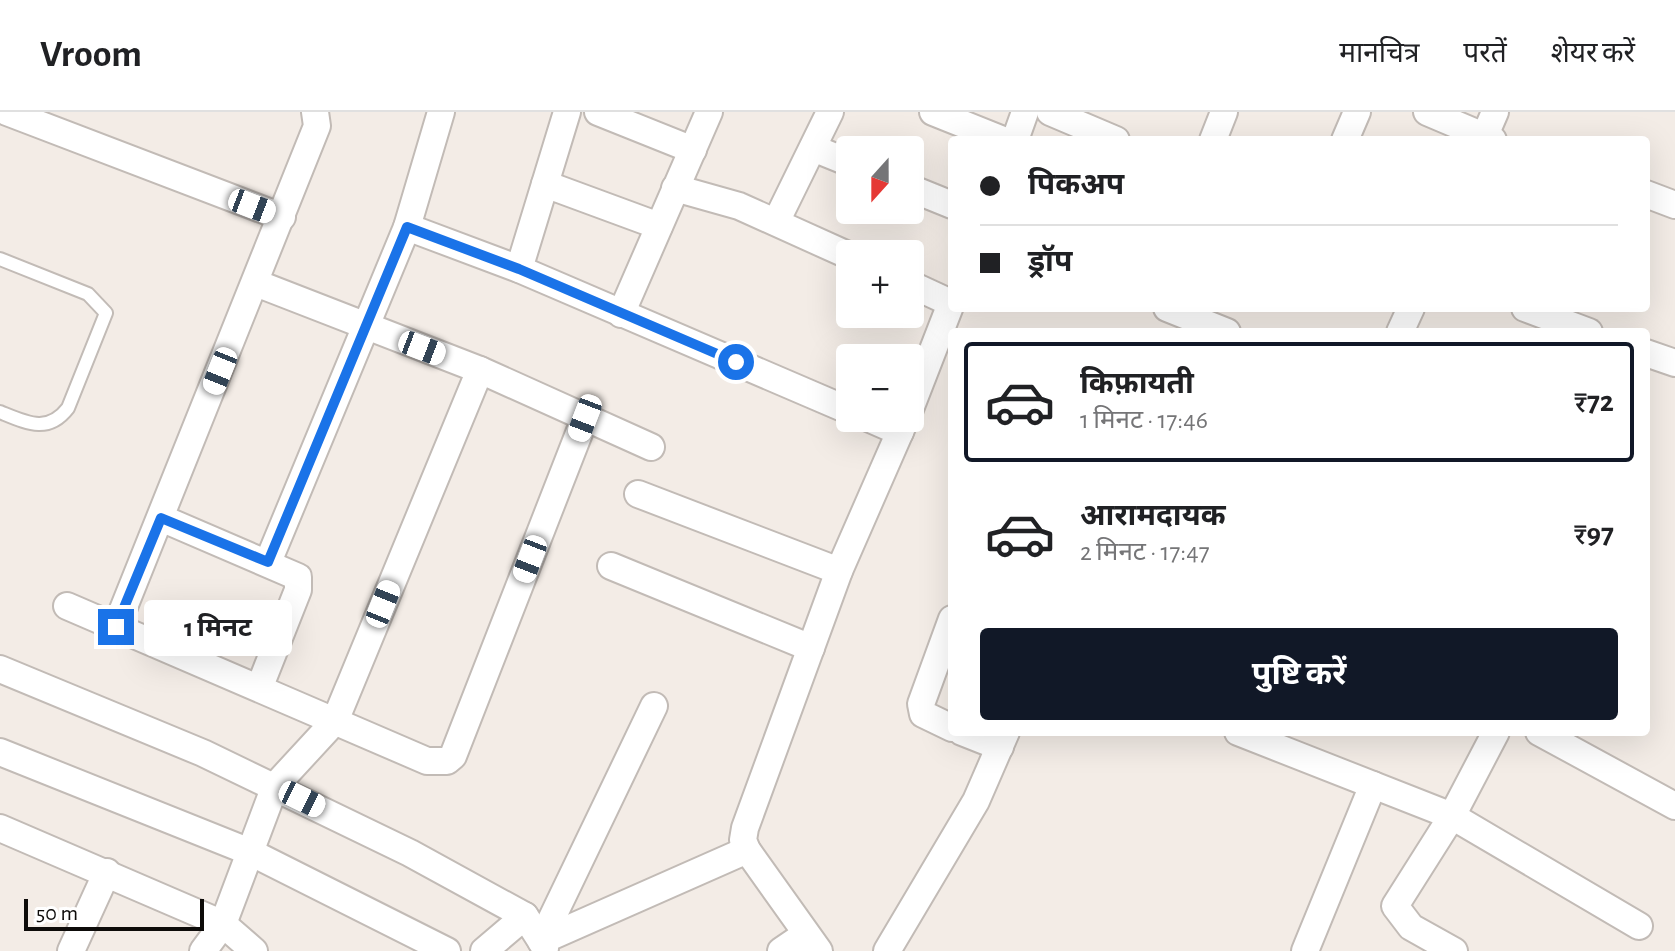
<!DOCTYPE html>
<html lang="hi">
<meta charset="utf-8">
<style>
:root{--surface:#fff;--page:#f2f2f2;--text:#202124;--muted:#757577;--line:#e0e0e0;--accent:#111827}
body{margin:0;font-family:"Alegreya Sans","Noto Sans Devanagari",sans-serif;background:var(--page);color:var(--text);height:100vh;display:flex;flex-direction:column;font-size:30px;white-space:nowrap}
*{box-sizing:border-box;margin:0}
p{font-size:26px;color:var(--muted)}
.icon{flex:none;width:44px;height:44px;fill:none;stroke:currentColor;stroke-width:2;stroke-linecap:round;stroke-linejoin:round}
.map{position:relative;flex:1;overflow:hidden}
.side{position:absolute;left:948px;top:216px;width:702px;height:408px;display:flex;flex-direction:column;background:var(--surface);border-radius:8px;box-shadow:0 8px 32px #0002}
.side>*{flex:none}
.banner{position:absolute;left:948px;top:24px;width:702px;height:176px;border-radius:8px;box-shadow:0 8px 32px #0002;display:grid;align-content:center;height:176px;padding:0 32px;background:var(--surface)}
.needle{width:52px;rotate:201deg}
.buttons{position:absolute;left:836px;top:24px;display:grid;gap:16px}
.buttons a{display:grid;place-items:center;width:88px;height:88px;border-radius:8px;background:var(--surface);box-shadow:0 8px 32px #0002;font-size:40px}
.scale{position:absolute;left:24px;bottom:20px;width:180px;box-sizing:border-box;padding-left:8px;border:4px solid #0d0b09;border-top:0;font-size:22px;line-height:28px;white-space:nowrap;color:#0d0b09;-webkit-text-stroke:6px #fff;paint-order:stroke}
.end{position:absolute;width:36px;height:36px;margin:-18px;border:10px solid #1a73e8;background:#fff;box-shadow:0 0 0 4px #fff}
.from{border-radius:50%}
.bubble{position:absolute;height:56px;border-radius:8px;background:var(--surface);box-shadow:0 8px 32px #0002;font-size:26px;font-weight:700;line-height:56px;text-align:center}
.car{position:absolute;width:24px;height:48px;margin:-24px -12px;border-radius:10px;box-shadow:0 0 6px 2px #0007;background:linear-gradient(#fff 24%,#345 0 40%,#fff 0 76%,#345 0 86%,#fff 0)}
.banner b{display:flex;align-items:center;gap:28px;height:76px;font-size:30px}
.banner b+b{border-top:2px solid var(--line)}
.banner i{width:20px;height:20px;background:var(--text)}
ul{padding:14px 0 0;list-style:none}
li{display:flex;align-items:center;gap:24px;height:120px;margin:0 16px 12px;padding:0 16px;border:4px solid transparent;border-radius:8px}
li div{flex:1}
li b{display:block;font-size:30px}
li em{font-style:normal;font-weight:700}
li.selected{border-color:var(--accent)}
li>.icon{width:72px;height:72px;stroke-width:1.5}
.button{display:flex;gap:16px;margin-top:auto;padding:16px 32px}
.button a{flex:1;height:92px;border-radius:8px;background:var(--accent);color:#fff;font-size:32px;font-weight:700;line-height:92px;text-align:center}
header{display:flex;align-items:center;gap:48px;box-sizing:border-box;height:112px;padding:0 40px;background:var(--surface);border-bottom:2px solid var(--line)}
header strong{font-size:38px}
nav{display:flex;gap:44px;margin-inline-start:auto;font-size:28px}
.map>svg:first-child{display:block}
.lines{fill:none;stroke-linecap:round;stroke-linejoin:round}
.service-casing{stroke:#c2bbb6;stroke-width:16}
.minor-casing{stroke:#c2bbb6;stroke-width:30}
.service{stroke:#fff;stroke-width:12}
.minor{stroke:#fff;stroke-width:26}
.route{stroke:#1a73e8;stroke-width:10}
</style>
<header>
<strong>Vroom</strong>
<nav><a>मानचित्र</a><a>परतें</a><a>शेयर करें</a></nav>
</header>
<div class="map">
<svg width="1675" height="839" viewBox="0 0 1675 839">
<rect width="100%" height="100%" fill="#f3ece6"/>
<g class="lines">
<defs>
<path id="service" d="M0,147l88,35 18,19 -38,95c-20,26 -41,15 -68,4"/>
<g id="minor">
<path d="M7,0l275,105"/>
<path d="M598,0l95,38"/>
<path d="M933,0l70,28"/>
<path d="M1050,0l66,28"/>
<path d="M1427,0l66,28"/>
<path d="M1015,28l10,-28"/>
<path d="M1213,28l11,-28"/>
<path d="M1345,28l12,-28"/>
<path d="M1483,28l12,-28"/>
<path d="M813,36l37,15"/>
<path d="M545,72l114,42"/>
<path d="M675,76l64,18 111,50"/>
<path d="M910,76l42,17"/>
<path d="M1646,82l29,11"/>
<path d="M776,110l54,-110"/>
<path d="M407,115l112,42 331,142"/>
<path d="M519,157l48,-157"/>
<path d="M256,171l224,87 171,77"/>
<path d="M910,172l41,19"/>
<path d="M1167,196l60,24"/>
<path d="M1525,196l64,24"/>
<path d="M621,202l88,-202"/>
<path d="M1400,220l11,-24"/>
<path d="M1646,241l29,10"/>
<path d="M910,297l42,-108"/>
<path d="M868,306l32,14"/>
<path d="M638,382l201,77"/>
<path d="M161,406l137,59v13l-38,96"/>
<path d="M268,450l139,-335 34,-115"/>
<path d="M611,454l200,82"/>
<path d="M67,494l360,155h20l6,-5 132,-338"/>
<path d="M952,507l-31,85 2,10 29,14"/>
<path d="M116,515l201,-501 -2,-14"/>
<path d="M0,557l203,84 207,100 115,63 16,25 206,-91"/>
<path d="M962,620l38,15"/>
<path d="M1238,620l214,84 187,110"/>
<path d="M1539,620l136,74"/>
<path d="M0,640l250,100 197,99"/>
<path d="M0,716l223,96 31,27"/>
<path d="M545,836l-4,-7 113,-235"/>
<path d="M71,839l36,-79"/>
<path d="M203,839l20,-27 52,-138 60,-65 145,-351"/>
<path d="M484,839l41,-35"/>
<path d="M781,839l25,-17"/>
<path d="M819,839l-72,-101 -4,-10 2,-12 94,-257 67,-153"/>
<path d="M887,839l89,-150 30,-69"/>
<path d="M1305,839l68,-166"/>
<path d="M1454,839l-43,-24 -16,-21 57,-90 44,-84"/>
</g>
</defs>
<!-- service casing -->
<use href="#service" class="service-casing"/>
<!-- minor casing -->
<use href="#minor" class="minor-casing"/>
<!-- service -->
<use href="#service" class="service"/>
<!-- minor -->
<use href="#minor" class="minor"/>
</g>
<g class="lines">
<!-- route -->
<path class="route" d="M116,515l45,-109 107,44 139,-335 112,42 217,93"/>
</g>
</svg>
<div class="buttons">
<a><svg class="needle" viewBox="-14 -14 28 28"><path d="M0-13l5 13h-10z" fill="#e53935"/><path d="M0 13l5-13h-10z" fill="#757577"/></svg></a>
<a>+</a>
<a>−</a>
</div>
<div class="scale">50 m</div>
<i class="end from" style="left:736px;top:250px"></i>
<i class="end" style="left:116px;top:515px"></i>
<div class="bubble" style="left:144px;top:488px;width:148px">1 मिनट</div>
<i class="car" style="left:252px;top:94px;rotate:111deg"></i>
<i class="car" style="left:422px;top:236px;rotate:111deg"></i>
<i class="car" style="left:220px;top:259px;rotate:202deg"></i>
<i class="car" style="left:585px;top:306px;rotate:201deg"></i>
<i class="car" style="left:530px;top:447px;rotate:201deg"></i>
<i class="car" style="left:383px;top:492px;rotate:22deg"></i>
<i class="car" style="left:302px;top:687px;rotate:116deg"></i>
<div class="banner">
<b><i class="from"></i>पिकअप</b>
<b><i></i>ड्रॉप</b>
</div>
<section class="side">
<ul>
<li class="selected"><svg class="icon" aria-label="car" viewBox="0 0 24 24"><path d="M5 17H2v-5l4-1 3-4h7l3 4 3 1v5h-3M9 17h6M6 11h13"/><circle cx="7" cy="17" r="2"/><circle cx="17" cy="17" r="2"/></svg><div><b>किफ़ायती</b><p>1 मिनट · 17:46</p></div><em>₹72</em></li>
<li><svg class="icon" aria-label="car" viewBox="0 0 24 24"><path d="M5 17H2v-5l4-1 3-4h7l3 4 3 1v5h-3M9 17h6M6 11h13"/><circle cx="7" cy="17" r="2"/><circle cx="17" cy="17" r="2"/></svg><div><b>आरामदायक</b><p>2 मिनट · 17:47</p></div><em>₹97</em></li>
</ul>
<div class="button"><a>पुष्टि करें</a></div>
</section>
</div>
